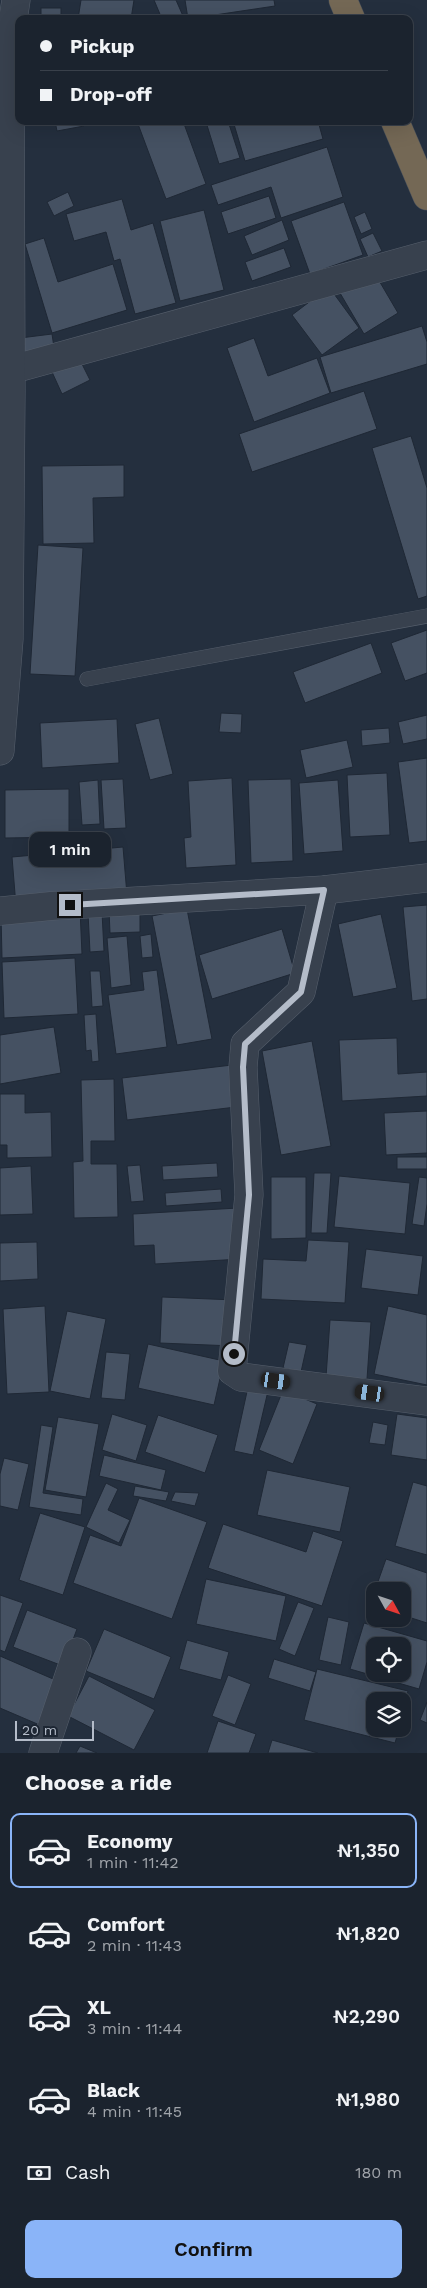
<!DOCTYPE html>
<meta charset="utf-8">
<style>
:root{--surface:#1b232e;--page:#282f3a;--text:#f1f3f6;--muted:#a0a4aa;--line:#39404a;--accent:#8ab4f8}
body{margin:0;font-family:"Work Sans",sans-serif;background:var(--page);color:var(--text);height:100vh;display:flex;flex-direction:column;font-size:19px;white-space:nowrap}
*{box-sizing:border-box;margin:0}
p{font-size:16px;color:var(--muted)}
.icon{flex:none;width:28px;height:28px;fill:none;stroke:currentColor;stroke-width:2;stroke-linecap:round;stroke-linejoin:round}
.map{position:relative;height:1753px;overflow:hidden}
.details{display:flex;flex-direction:column;background:var(--surface);flex:1}
.details>*{flex:none}
.hud{position:absolute;left:15px;top:15px;width:398px;height:110px;border-radius:10px;box-shadow:0 5px 20px #0002,0 0 0 1px var(--line);display:grid;align-content:center;height:110px;padding:0 25px;background:var(--surface)}
.needle{width:32px;rotate:130deg}
.buttons{position:absolute;left:366px;top:1582px;display:grid;gap:10px}
.buttons a{display:grid;place-items:center;width:45px;height:45px;border-radius:10px;background:var(--surface);box-shadow:0 5px 20px #0002,0 0 0 1px var(--line);font-size:25px}
.scale{position:absolute;left:15px;bottom:12px;width:79px;box-sizing:border-box;padding-left:5px;border:2px solid #b4bcc9;border-top:0;font-size:14px;line-height:18px;white-space:nowrap;color:#b4bcc9;-webkit-text-stroke:4px #1d2633;paint-order:stroke}
.end{position:absolute;width:22px;height:22px;margin:-11px;border:6px solid #b4bcc9;background:#111;box-shadow:0 0 0 2px #111}
.from{border-radius:50%}
.bubble{position:absolute;height:35px;border-radius:10px;background:var(--surface);box-shadow:0 5px 20px #0002,0 0 0 1px var(--line);font-size:16px;font-weight:600;line-height:35px;text-align:center}
.car{position:absolute;width:15px;height:30px;margin:-15px -8px;border-radius:6px;box-shadow:0 0 4px 1px #0007;background:linear-gradient(#222 24%,#8ab4d8 0 40%,#222 0 76%,#8ab4d8 0 86%,#222 0)}
.hud b{display:flex;align-items:center;gap:18px;height:48px;font-size:19px}
.hud b+b{border-top:1px solid var(--line)}
.hud i{width:12px;height:12px;background:var(--text)}
ul{padding:0;list-style:none}
li{display:flex;align-items:center;gap:15px;height:75px;margin:0 10px 8px;padding:0 15px;border:2px solid transparent;border-radius:10px}
li div{flex:1}
li b{display:block;font-size:19px}
li em{font-style:normal;font-weight:600}
li.active{border-color:var(--accent)}
li>.icon{width:45px;height:45px;stroke-width:1.5}
h2{padding:0 25px;font-size:22px;line-height:60px}
.pay{display:flex;align-items:center;gap:12px;height:55px;padding:0 25px;font-size:19px}
.pay p{margin-inline-start:auto}
.button{display:flex;gap:10px;margin-top:auto;padding:10px 25px}
.button a{flex:1;height:58px;border-radius:10px;background:var(--accent);color:#111;font-size:20px;font-weight:600;line-height:58px;text-align:center}
.map>svg:first-child{display:block}
.building{fill:#455162;stroke:#1f2835;fill-rule:evenodd}
.lines{fill:none;stroke-linecap:round;stroke-linejoin:round}
.lane-casing{stroke:#565f6c;stroke-width:15}
.street-casing{stroke:#565f6c;stroke-width:29}
.highway-casing{stroke:#434c59;stroke-width:29}
.lane{stroke:#38414e;stroke-width:14}
.street{stroke:#38414e;stroke-width:28}
.highway{stroke:#746855;stroke-width:28}
.route{stroke:#b4bcc9;stroke-width:6}
</style>
<div class="map">
<svg width="427" height="1753" viewBox="0 0 427 1753">
<rect width="100%" height="100%" fill="#242f3e"/>
<!-- building -->
<g class="building">
<path d="M81,0h53l-3,19h-53z"/>
<path d="M154,0h22l7,16 -7,3h-14z"/>
<path d="M185,0h89l1,6 -87,13z"/>
<rect x="41" y="8" width="20" height="11"/>
<path d="M55,121h28l1,5 -27,5z"/>
<path d="M144,121h39l23,63 -40,15 -28,-75z"/>
<path d="M228,121l12,37 -21,6 -13,-42z"/>
<path d="M233,121h85l5,18 -78,22z"/>
<path d="M327,147l16,50 -62,21 -10,-31 -53,18 -7,-20z"/>
<path d="M68,192l6,14 -20,10 -7,-14z"/>
<path d="M269,196l7,22 -48,16 -7,-22z"/>
<path d="M122,199l9,31 22,-7 23,80 -41,11 -15,-55 -6,2 -8,-29 -32,9 -8,-27z"/>
<path d="M344,202l19,53 -53,19 -19,-53z"/>
<path d="M204,210l20,80 -44,11 -20,-80z"/>
<path d="M365,212l7,17 -11,5 -7,-17z"/>
<path d="M282,220l7,20 -37,15 -8,-19z"/>
<path d="M373,233l9,18 -14,6 -8,-18z"/>
<path d="M44,238l14,44 55,-18 14,46 -75,23 -27,-89z"/>
<path d="M284,248l7,19 -39,14 -7,-19z"/>
<path d="M374,272l24,41 -34,21 -24,-41z"/>
<path d="M329,287l30,41 -37,27 -30,-40z"/>
<path d="M422,326l5,16v22l-96,29 -11,-36z"/>
<path d="M52,334l3,20 -33,4 -2,-20z"/>
<path d="M254,338l14,38 49,-18 13,35 -76,29 -27,-74z"/>
<path d="M79,358l11,22 -28,14 -10,-22z"/>
<path d="M364,391l13,38 -125,43 -13,-38z"/>
<path d="M411,436l16,52v108l-9,3 -46,-151z"/>
<path d="M124,465v32l-31,1 1,45 -51,1 -1,-78z"/>
<path d="M38,545l45,3 -8,128 -45,-2z"/>
<path d="M427,630v43l-22,8 -14,-38z"/>
<path d="M371,643l11,30 -77,30 -12,-31z"/>
<path d="M221,713l21,1 -1,19 -22,-1z"/>
<path d="M427,715v24l-24,5 -5,-22z"/>
<path d="M159,718l14,56 -23,6 -15,-56z"/>
<path d="M117,719l2,44 -77,5 -2,-45z"/>
<path d="M389,728l1,15 -28,3 -1,-16z"/>
<path d="M347,740l6,27 -47,11 -6,-28z"/>
<path d="M427,758v83l-18,2 -11,-81z"/>
<path d="M387,773l3,62 -40,2 -3,-62z"/>
<path d="M232,778l4,87 -50,3 -2,-30 7,-1 -3,-56z"/>
<path d="M123,779l3,49 -22,1 -3,-49z"/>
<path d="M291,779l2,82 -42,2 -3,-83z"/>
<path d="M98,780l2,44 -18,1 -3,-43z"/>
<path d="M338,780l5,71 -39,3 -5,-71z"/>
<path d="M69,789v48l-64,1v-48z"/>
<path d="M50,840l14,1v5l-14,-1z"/>
<path d="M123,847l4,48 -111,11 -4,-49z"/>
<path d="M427,905v94l-15,2 -9,-94z"/>
<path d="M80,909l2,45 -80,4 -1,-43z"/>
<path d="M187,909l25,130 -35,6 -25,-129z"/>
<path d="M109,910h31v22l-30,1z"/>
<path d="M102,912l2,39 -14,1 -2,-39z"/>
<path d="M381,914l16,74 -44,9 -15,-73z"/>
<path d="M282,929l13,44 -83,26 -13,-44z"/>
<path d="M151,934l2,23 -11,1 -2,-22z"/>
<path d="M127,936l4,49 -20,3 -4,-50z"/>
<path d="M75,958l3,56 -74,4 -2,-56z"/>
<path d="M157,970l10,77 -51,7 -8,-59 36,-5 -2,-18z"/>
<path d="M90,971h10l3,35 -11,1z"/>
<path d="M96,1014l3,47 -7,1 -1,-12 -5,1 -2,-36z"/>
<path d="M54,1027l7,46 -61,11v-49z"/>
<path d="M397,1038l1,36 29,-2v24l-85,5 -3,-61z"/>
<path d="M312,1041l19,105 -50,9 -19,-104z"/>
<path d="M232,1065l4,42 -109,13 -5,-42z"/>
<path d="M114,1079l1,62h-24v23h26l1,53 -44,1 -1,-56 10,-1 -2,-81z"/>
<path d="M0,1094h25v19l26,-1 1,45 -45,1v-13h-7z"/>
<path d="M427,1111v42l-41,2 -2,-42z"/>
<rect x="397" y="1157" width="30" height="12"/>
<path d="M217,1163l1,14 -55,3 -1,-14z"/>
<path d="M140,1165l4,36 -13,1 -4,-36z"/>
<path d="M31,1166l2,48 -33,1v-47z"/>
<path d="M314,1173h17l-4,60h-16z"/>
<path d="M339,1176l71,7 -5,51 -71,-7z"/>
<path d="M271,1177h35v61l-35,1z"/>
<path d="M419,1177l8,1v26l-3,22 -12,-2z"/>
<path d="M221,1189l1,13 -56,4 -1,-13z"/>
<path d="M238,1208l3,51 -86,5 -1,-19 -20,1 -1,-32z"/>
<path d="M308,1240l41,2 -4,61 -84,-4 2,-40 43,2z"/>
<path d="M37,1242l1,37 -38,2v-38z"/>
<path d="M366,1249l57,7 -5,39 -57,-7z"/>
<path d="M162,1297l73,3 -2,46 -73,-3z"/>
<path d="M45,1306l4,86 -42,2 -4,-85z"/>
<path d="M388,1306l39,9v70l-53,-11z"/>
<path d="M67,1311l39,8 -16,80 -40,-8z"/>
<path d="M330,1320l41,2 -4,57 -41,-2z"/>
<path d="M289,1342l18,3 -6,27 -18,-4z"/>
<path d="M148,1344l76,17 -10,44 -76,-17z"/>
<path d="M106,1352l24,2 -5,46 -24,-2z"/>
<path d="M248,1387l20,4 -15,64 -19,-4z"/>
<path d="M283,1390l34,14 -24,60 -34,-14z"/>
<path d="M112,1414l35,11 -11,36 -34,-11z"/>
<path d="M397,1414l30,4v42l-36,-5z"/>
<path d="M158,1415l60,20 -13,38 -60,-21z"/>
<path d="M58,1417l41,7 -13,73 -41,-7z"/>
<path d="M373,1422l15,3 -3,20 -16,-2z"/>
<path d="M41,1425l12,2 -10,66 40,6 -2,16 -52,-8z"/>
<path d="M104,1455l62,15 -5,20 -62,-14z"/>
<path d="M4,1458l25,6 -11,46 -18,-4v-32z"/>
<path d="M267,1470l83,17 -10,45 -83,-17z"/>
<path d="M413,1482l14,4v69l-32,-9z"/>
<path d="M106,1483l12,6 -10,21 22,10 -11,23 -33,-16z"/>
<path d="M135,1486l34,6 -3,9 -33,-5z"/>
<path d="M175,1492l24,1 -4,13 -24,-5z"/>
<path d="M139,1498l68,24 -35,97 -99,-36 17,-48 31,11z"/>
<path d="M40,1513l45,14 -22,68 -44,-15z"/>
<path d="M223,1524l83,28 7,-21 30,10 -21,65 -114,-38z"/>
<path d="M386,1559l41,14v50l-25,-8v-24h-27v15l-5,-2z"/>
<path d="M206,1579l80,17 -10,45 -80,-17z"/>
<path d="M0,1595l23,8 -18,49 -5,-2z"/>
<path d="M298,1602l16,6 -19,48 -16,-7z"/>
<path d="M27,1610l50,19 -14,37 -50,-19z"/>
<path d="M328,1617l21,5 -8,43 -22,-5z"/>
<path d="M364,1623l63,18v21l-8,27 -69,-20zM375,1646h27v28h-27z"/>
<path d="M104,1629l67,28 -17,42 -68,-28z"/>
<path d="M187,1640l42,12 -8,28 -42,-11z"/>
<path d="M0,1656l60,26 -18,44 -42,-18z"/>
<path d="M274,1659l42,13 -6,19 -42,-13z"/>
<path d="M317,1669l91,22 -6,23v-13h-27v28h24l-4,14 -91,-23z"/>
<path d="M228,1675l23,9 -16,41 -23,-9z"/>
<path d="M89,1676l66,34 -21,40 -66,-34z"/>
<path d="M427,1702v21l-7,-3z"/>
<path d="M218,1721l38,13 -7,19h-42z"/>
<path d="M272,1740l46,13h-50z"/>
<path d="M80,1746l17,7h-21z"/>
</g>
<g class="lines">
<defs>
<path id="lane" d="M87,679l340,-63"/>
<g id="street">
<path d="M10,370l417,-115"/>
<path d="M0,751l9,-112 2,-248 -1,-351 6,-40"/>
<path d="M324,890l-23,102 -56,52 -2,23 6,128 -17,176 9,6 186,24"/>
<path d="M0,911l51,-5 273,-16 103,-12"/>
<path d="M43,1753l34,-101"/>
</g>
<g id="highway">
<path d="M343,0l8,19"/>
<path d="M395,121l32,75"/>
</g>
</defs>
<!-- lane casing -->
<use href="#lane" class="lane-casing"/>
<!-- street casing -->
<use href="#street" class="street-casing"/>
<!-- highway casing -->
<use href="#highway" class="highway-casing"/>
<!-- lane -->
<use href="#lane" class="lane"/>
<!-- street -->
<use href="#street" class="street"/>
<!-- highway -->
<use href="#highway" class="highway"/>
</g>
<g class="lines">
<!-- route -->
<path class="route" d="M70,905l254,-15 -23,102 -56,52 -2,23 6,128 -15,159"/>
</g>
</svg>
<div class="buttons">
<a><svg class="needle" viewBox="-14 -14 28 28"><path d="M0-13l5 13h-10z" fill="#e53935"/><path d="M0 13l5-13h-10z" fill="#a0a4aa"/></svg></a>
<a><svg class="icon" aria-label="locate" viewBox="0 0 24 24"><circle cx="12" cy="12" r="6"/><path d="M12 2v4M12 18v4M2 12h4M18 12h4"/></svg></a>
<a><svg class="icon" aria-label="layers" viewBox="0 0 24 24"><path d="M12 4l9 5-9 5-9-5zM3 14l9 5 9-5"/></svg></a>
</div>
<div class="scale">20 m</div>
<i class="end from" style="left:234px;top:1354px"></i>
<i class="end" style="left:70px;top:905px"></i>
<div class="bubble" style="left:29px;top:832px;width:82px">1 min</div>
<i class="car" style="left:276px;top:1381px;rotate:98deg"></i>
<i class="car" style="left:370px;top:1393px;rotate:278deg"></i>
<div class="hud">
<b><i class="from"></i>Pickup</b>
<b><i></i>Drop-off</b>
</div>
</div>
<section class="details">
<h2>Choose a ride</h2>
<ul>
<li class="active"><svg class="icon" aria-label="car" viewBox="0 0 24 24"><path d="M5 17H2v-5l4-1 3-4h7l3 4 3 1v5h-3M9 17h6M6 11h13"/><circle cx="7" cy="17" r="2"/><circle cx="17" cy="17" r="2"/></svg><div><b>Economy</b><p>1 min · 11:42</p></div><em>₦1,350</em></li>
<li><svg class="icon" aria-label="car" viewBox="0 0 24 24"><path d="M5 17H2v-5l4-1 3-4h7l3 4 3 1v5h-3M9 17h6M6 11h13"/><circle cx="7" cy="17" r="2"/><circle cx="17" cy="17" r="2"/></svg><div><b>Comfort</b><p>2 min · 11:43</p></div><em>₦1,820</em></li>
<li><svg class="icon" aria-label="car" viewBox="0 0 24 24"><path d="M5 17H2v-5l4-1 3-4h7l3 4 3 1v5h-3M9 17h6M6 11h13"/><circle cx="7" cy="17" r="2"/><circle cx="17" cy="17" r="2"/></svg><div><b>XL</b><p>3 min · 11:44</p></div><em>₦2,290</em></li>
<li><svg class="icon" aria-label="car" viewBox="0 0 24 24"><path d="M5 17H2v-5l4-1 3-4h7l3 4 3 1v5h-3M9 17h6M6 11h13"/><circle cx="7" cy="17" r="2"/><circle cx="17" cy="17" r="2"/></svg><div><b>Black</b><p>4 min · 11:45</p></div><em>₦1,980</em></li>
</ul>
<div class="pay"><svg class="icon" aria-label="cash" viewBox="0 0 24 24"><path d="M3 7h18v10H3z"/><circle cx="12" cy="12" r="2"/></svg>Cash<p>180 m</p></div>
<div class="button"><a>Confirm</a></div>
</section>
